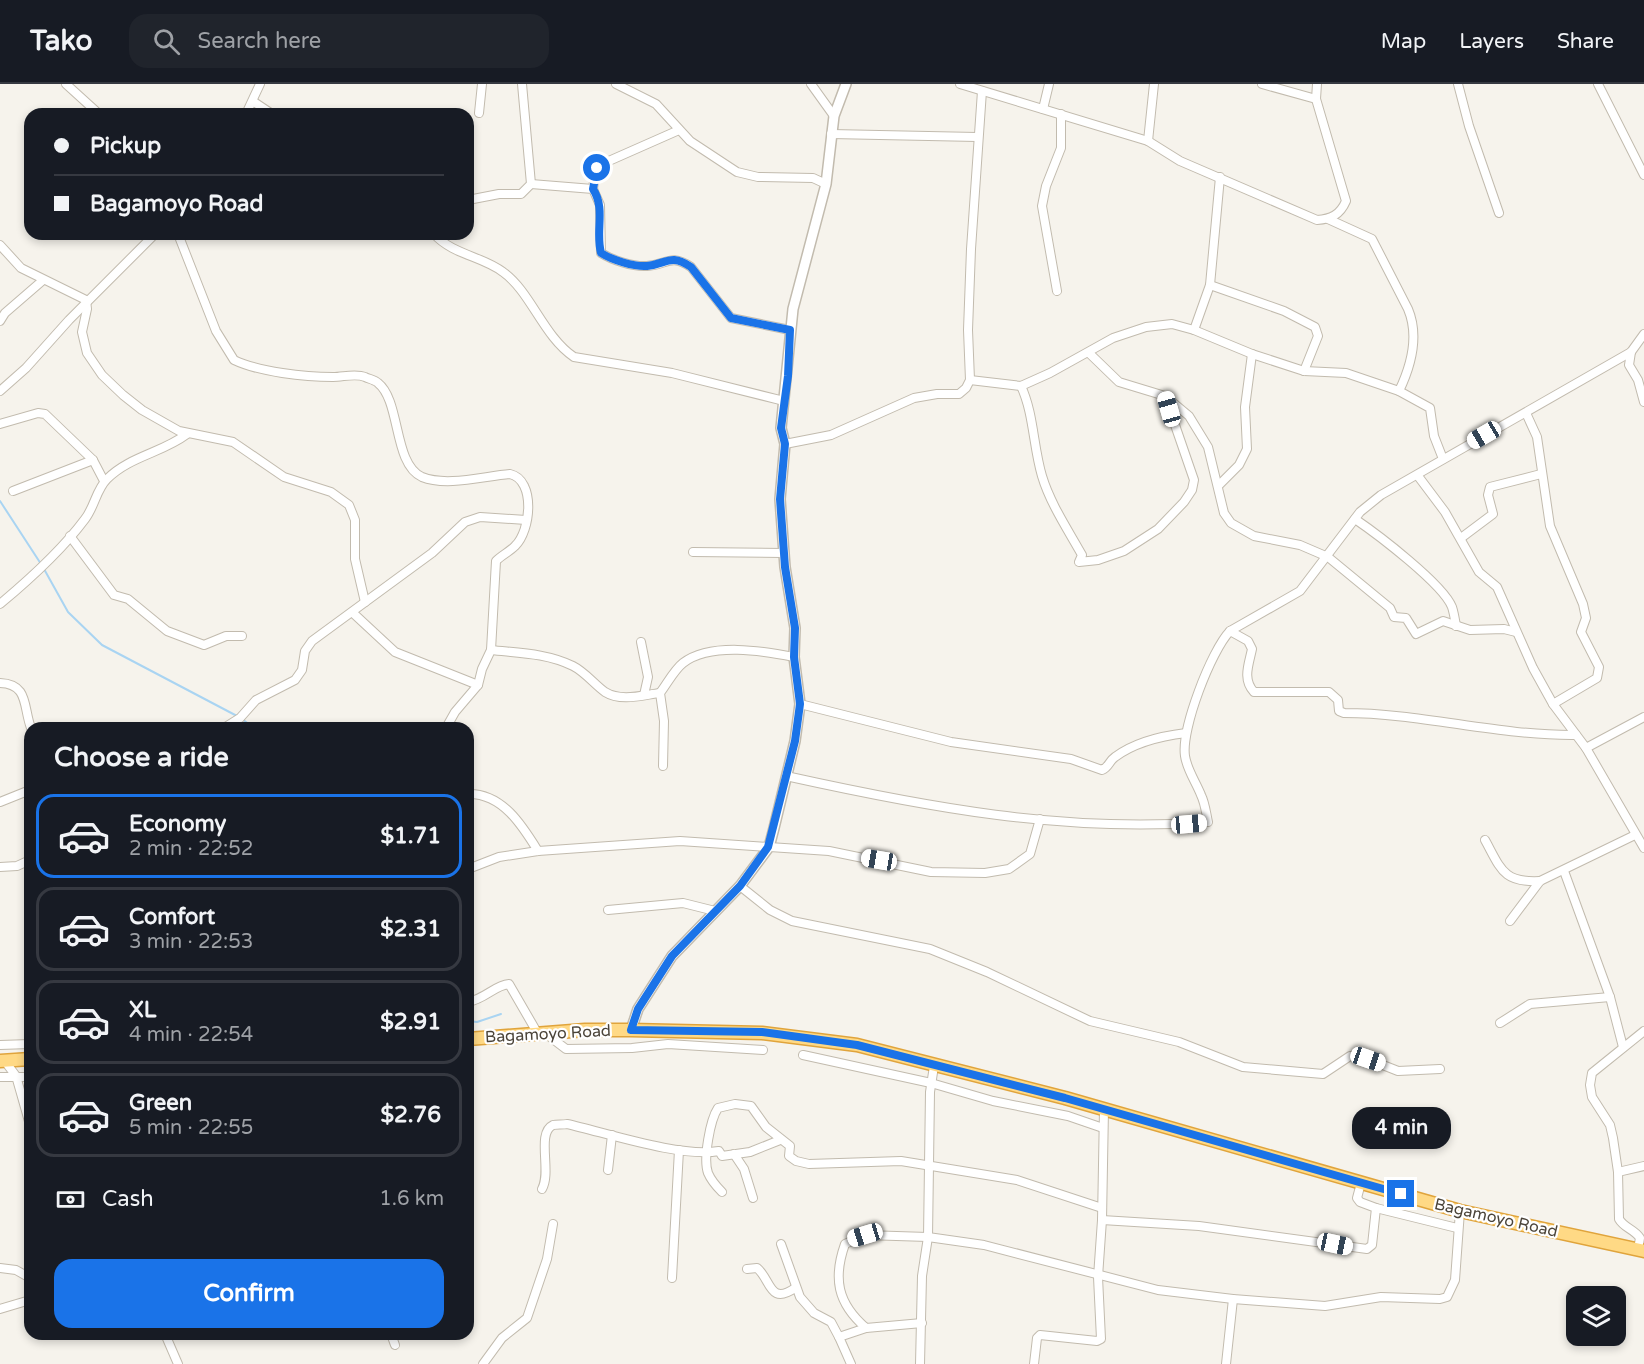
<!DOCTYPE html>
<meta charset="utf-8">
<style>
:root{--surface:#171b24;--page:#20242c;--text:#f1f3f6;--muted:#9ea1a6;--line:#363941;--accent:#1a73e8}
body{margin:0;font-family:"Varela Round",sans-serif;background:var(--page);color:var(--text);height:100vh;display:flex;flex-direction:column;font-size:22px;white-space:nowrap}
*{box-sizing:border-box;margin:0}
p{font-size:20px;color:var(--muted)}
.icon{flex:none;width:33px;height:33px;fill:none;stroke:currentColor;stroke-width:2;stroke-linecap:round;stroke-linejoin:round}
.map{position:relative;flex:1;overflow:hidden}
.details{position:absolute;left:24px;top:638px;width:450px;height:618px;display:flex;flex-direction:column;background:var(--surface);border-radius:18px;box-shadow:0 3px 9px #0003}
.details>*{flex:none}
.banner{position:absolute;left:24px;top:24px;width:450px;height:132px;border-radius:18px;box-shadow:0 3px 9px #0003;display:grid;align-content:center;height:132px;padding:0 30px;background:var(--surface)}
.buttons{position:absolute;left:1566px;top:1202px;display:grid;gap:12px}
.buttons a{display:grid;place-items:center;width:60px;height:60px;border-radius:12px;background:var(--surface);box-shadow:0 3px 9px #0003;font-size:30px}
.end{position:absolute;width:27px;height:27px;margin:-14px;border:8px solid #1a73e8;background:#fff;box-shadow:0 0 0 3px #fff}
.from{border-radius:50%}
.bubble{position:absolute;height:42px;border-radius:18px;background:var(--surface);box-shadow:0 3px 9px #0003;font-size:20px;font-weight:800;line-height:42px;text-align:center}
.car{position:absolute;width:18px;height:36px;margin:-18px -9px;border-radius:8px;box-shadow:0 0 4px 2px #0007;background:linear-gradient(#fff 24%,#345 0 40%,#fff 0 76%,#345 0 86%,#fff 0)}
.banner b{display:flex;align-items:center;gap:21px;height:57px;font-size:22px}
.banner b+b{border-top:2px solid var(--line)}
.banner i{width:15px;height:15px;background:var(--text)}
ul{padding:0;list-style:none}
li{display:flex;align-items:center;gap:18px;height:84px;margin:0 12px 9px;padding:0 18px;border:3px solid var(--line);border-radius:18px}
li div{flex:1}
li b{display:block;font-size:22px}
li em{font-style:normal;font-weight:800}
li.active{border-color:var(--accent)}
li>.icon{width:54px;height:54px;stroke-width:1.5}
h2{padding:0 30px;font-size:27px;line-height:72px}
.pay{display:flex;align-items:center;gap:15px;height:66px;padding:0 30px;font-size:22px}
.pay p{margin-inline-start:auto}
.primary-button{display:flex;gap:12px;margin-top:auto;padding:12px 30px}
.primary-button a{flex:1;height:69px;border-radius:18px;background:var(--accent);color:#fff;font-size:24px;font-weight:800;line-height:69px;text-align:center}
header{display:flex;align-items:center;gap:36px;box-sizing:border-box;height:84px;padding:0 30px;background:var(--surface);border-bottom:2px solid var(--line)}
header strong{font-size:28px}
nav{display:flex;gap:33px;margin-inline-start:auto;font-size:21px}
.search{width:420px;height:54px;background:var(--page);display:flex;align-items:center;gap:15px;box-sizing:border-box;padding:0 21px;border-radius:18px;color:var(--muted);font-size:22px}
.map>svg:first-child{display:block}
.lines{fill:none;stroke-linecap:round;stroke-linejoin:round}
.stream{stroke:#a9d4f2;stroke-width:2}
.minor-casing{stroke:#c2bbae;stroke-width:10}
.tertiary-casing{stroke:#c2bbae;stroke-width:12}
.trunk-casing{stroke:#e0a43c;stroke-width:15}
.minor{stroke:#fff;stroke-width:8}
.tertiary{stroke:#fff;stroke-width:9}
.trunk{stroke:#ffd985;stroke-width:12}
.route{stroke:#1a73e8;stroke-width:8}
.labels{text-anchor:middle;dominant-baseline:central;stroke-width:4.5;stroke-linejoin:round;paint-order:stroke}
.street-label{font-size:16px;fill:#4b4439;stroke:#fff}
</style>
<header>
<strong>Tako</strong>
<div class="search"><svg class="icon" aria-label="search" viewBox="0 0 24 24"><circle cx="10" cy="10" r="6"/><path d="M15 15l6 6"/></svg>Search here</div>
<nav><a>Map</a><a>Layers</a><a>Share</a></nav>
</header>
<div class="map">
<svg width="1644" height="1280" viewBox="0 0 1644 1280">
<rect width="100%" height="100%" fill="#f6f3ec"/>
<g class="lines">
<!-- stream -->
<g class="stream">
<path d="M0,417l41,63"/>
<path d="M44,485l24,43 34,33 135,71"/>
<path d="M242,635l12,9"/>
<path d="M468,937l9,1 24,-8"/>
</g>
<defs>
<g id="minor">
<path d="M66,0l33,30"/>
<path d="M616,0l40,20 34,37 47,31 21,5 55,1 13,6"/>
<path d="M811,0l23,32"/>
<path d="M960,0l188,57 32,20 137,59c14,-1 23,-5 29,-19l-30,-102 1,-15"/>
<path d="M1262,0l54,15"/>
<path d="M1458,0l11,42 30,87"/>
<path d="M1598,0l46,91"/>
<path d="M254,18l18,12"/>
<path d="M1043,25l6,-25"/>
<path d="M479,29l3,-29"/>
<path d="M246,30l14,-30"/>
<path d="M831,50l146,3"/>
<path d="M1148,57l6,-57"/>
<path d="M531,100l62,5 7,16 1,48c11,7 32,14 46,13 20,-1 23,-13 44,1l40,51 59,12"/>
<path d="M593,105l2,-16 7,-9 77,-34"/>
<path d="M468,116l31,-6h22l10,-10 -9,-100"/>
<path d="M1328,135l44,20 36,70c11,26 3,57 -9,82"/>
<path d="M178,150l38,97 18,29c25,12 71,17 99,17 10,0 23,-4 32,0 4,2 10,3 13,6 23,18 15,81 44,94 25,10 62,-1 88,-3 26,6 21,57 5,72 -6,6 -13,9 -19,15l-5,89 -9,19 -4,16 -23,27 -9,16"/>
<path d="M434,150c19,21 48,22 69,38 28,20 40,64 71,85l98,16 112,28"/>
<path d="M0,161l21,23 65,32 1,9 -5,23 5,21 15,22 21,20 19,15 37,21 54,11 51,35 47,15 18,13 6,15v39l10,43"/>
<path d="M1210,201l74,26 31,16 3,9 -14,35"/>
<path d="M1057,207l-15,-85 4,-20 15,-38v-34"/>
<path d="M0,237l5,-8 37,-32"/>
<path d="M1194,246l16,-45 10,-108"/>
<path d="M1631,268l-2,13 9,15 6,22"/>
<path d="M1089,269l30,29 46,14 24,20 19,31 16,66 7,10 23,13 46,9 28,12 62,51 4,9 12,1 10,16 27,-13 27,9 34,-1 12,3"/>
<path d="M970,296l51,6 29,-13 63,-35 33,-11 26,-3 22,6 58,24 52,17 42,2 53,18 31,17 4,28 9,23"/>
<path d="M1021,302c13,28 12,60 21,90 8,27 26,54 40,79l-3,7 19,-2 26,-9 34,-22 26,-27 8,-12 2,-10 -29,-84"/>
<path d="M0,307l26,-23 43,-48 86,-86"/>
<path d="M1526,329l11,24 13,89 33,78 3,14 -5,14 18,35 -2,11 -44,26"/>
<path d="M0,340l38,-11 7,1 48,46 11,21"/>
<path d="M785,360l46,-9 83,-37 23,-4h22l7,-6 4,-8 -2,-50 3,-81 11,-158"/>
<path d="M1418,392l27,36 34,60 18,15 36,81 20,36 33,44 58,100"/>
<path d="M1219,401l20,-20 8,-16 -2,-42 7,-53"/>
<path d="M13,407l80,-31"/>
<path d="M1355,435c22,15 88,65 97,88 2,6 3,13 4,19"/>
<path d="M70,452l44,59 14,4 39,32 37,14 22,-9h16"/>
<path d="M1461,454l32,-24 -5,-19 2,-8 51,-13"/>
<path d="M693,468l91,1"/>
<path d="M0,520c30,-25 62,-54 85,-85 10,-13 11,-29 22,-40 23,-23 55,-26 80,-45"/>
<path d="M353,529l42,39 83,33"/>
<path d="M1230,547l18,10 4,8c-3,15 -10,30 2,43h75l9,8 1,11 5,2c78,0 154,23 232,22"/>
<path d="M641,558l7,35 -4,18"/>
<path d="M491,566c27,3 56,3 82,16 12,6 21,18 32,26 16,10 38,3 55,1"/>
<path d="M0,599c29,1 23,24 31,45"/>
<path d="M800,620l151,38 120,17 31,11c7,-3 7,-9 13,-13 20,-15 46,-21 71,-24"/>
<path d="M224,644l16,-10 16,-18 39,-20 7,-10 3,-19 7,-10 120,-88 33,-31 15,-5 46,3"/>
<path d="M1586,664l58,-31"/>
<path d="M663,682l1,-45 -4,-28c7,-9 14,-23 23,-30 28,-21 80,-12 111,-6"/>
<path d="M786,692c140,31 278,57 422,46 -2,-9 -3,-19 -7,-27 -5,-13 -14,-25 -16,-39 -4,-27 26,-105 45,-125l70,-40 60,-79 21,-17 250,-143 13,-18"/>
<path d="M468,710c34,-1 54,31 70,57"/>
<path d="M0,718l30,-12"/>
<path d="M1485,756c16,29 18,43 55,41"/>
<path d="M0,783l17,-1 13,-6"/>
<path d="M468,785l31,-12 39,-6 142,-10 149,10 102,21 54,1 24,-4 21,-15 10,-35"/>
<path d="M1564,787l46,126 13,50"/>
<path d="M740,802l30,24 22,11 138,28 57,23 103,49 89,21 64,25 80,7 27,-18h10l38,15 42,-2"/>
<path d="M608,826l75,-7 32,8"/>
<path d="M1510,837l30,-40 95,-46"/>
<path d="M468,918c17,-3 27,-17 41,-18l29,50"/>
<path d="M1500,939l30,-19 80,-7"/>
<path d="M545,949l21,16 66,-1 36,-4 95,6"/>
<path d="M0,961l30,-1"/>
<path d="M803,971l128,28 62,18 75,15 35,12"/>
<path d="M4,976l12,16 14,49"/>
<path d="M0,993h30"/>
<path d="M734,1070l10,15 9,29"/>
<path d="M608,1086l4,-35"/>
<path d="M1618,1088l26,-6"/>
<path d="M542,1105c10,-17 -6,-56 11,-64 4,-1 10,0 14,-1 40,9 114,34 152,27l3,5 28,-4 30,-12"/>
<path d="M722,1108c-5,-5 -11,-12 -14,-19 -5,-14 2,-53 10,-65l17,-4 16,2 15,21 24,19 -1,10 7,5 13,3 92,-3 116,19 85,28"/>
<path d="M1376,1124l81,20"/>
<path d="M1102,1136l97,6 168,23 5,-4 4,-37 -16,-6 -3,-4 4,-15"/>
<path d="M781,1160l19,53 14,16 17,9 8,15"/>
<path d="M1638,1165l2,-11c-6,-9 -16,-10 -21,-19l-1,-47 -5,-34 -3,-13 -18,-28 -2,-12 2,-12 52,-42"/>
<path d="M0,1184l16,2 14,8"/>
<path d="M747,1185l10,-1c14,11 12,38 38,20"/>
<path d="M672,1194l7,-128"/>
<path d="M0,1225l30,-9"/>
<path d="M922,1239l-56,5c-29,-25 -33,-50 -21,-84l20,-9 63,2 56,8 174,45 75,9 92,7 56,-9 59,2 7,-2 8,-17 5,-69"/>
<path d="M165,1250l13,30"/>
<path d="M391,1250l4,11"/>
<path d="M483,1280l19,-26 25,-20 20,-59 6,-35"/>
<path d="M851,1280l-12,-27 27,-9"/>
<path d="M920,1280l2,-88 6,-39 2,-145 4,-26"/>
<path d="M1034,1280l3,-26 3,-3 57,6 4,-2 -3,-62 4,-57 2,-111"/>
<path d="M1226,1280l7,-65"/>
</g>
<path id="tertiary" d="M631,946l7,-21 34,-53 68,-70 29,-39 5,-19 21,-87 5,-37 -6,-47 1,-29 -10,-61 -5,-68 5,-55 -4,-16 12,-119 33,-125 8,-68 12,-32"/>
<g id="trunk">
<path d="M468,955l117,-9h46l131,3 95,12 208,53 395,113 184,40"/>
<path d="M0,977l30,-2"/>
</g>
</defs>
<!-- minor casing -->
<use href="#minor" class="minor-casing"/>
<!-- tertiary casing -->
<use href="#tertiary" class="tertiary-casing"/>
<!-- trunk casing -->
<use href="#trunk" class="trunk-casing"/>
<!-- minor -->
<use href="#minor" class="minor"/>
<!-- tertiary -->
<use href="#tertiary" class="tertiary"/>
<!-- trunk -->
<use href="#trunk" class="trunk"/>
</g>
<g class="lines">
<!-- route -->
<path class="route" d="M597,84l-4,21c13,20 2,42 8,64 11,7 33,14 46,13 20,-2 23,-13 44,1l40,51 59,12 -2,46 -7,52 4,16 -5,55 5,68 10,61 -1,29 6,47 -5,37 -27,106 -28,39 -68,70 -34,53 -7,21 131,2 95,13 208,53 336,96"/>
</g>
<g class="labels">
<!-- street labels -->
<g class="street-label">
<text transform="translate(548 950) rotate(-3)">Bagamoyo Road</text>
<text transform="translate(1496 1134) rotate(13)">Bagamoyo Road</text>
</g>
</g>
</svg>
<div class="buttons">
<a><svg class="icon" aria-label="layers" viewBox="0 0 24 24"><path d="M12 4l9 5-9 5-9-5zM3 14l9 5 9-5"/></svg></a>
</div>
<i class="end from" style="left:597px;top:84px"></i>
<i class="end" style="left:1401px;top:1110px"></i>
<div class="bubble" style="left:1352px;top:1023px;width:99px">4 min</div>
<i class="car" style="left:1169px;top:325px;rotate:344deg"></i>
<i class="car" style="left:1484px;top:351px;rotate:240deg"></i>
<i class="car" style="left:1189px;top:740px;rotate:85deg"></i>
<i class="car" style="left:879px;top:776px;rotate:280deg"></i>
<i class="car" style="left:1368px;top:975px;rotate:109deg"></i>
<i class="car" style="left:865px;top:1151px;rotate:253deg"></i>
<i class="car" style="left:1335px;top:1160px;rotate:102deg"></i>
<div class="banner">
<b><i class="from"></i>Pickup</b>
<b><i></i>Bagamoyo Road</b>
</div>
<section class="details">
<h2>Choose a ride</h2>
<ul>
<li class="active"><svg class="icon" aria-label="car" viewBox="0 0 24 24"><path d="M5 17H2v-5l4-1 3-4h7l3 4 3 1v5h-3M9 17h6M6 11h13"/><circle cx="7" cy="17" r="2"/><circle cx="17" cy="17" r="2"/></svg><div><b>Economy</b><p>2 min · 22:52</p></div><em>$1.71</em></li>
<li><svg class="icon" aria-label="car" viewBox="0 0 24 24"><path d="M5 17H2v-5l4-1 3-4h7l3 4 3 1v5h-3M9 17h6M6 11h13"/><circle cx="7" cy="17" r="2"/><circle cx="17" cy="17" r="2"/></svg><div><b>Comfort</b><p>3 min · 22:53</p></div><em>$2.31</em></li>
<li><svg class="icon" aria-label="car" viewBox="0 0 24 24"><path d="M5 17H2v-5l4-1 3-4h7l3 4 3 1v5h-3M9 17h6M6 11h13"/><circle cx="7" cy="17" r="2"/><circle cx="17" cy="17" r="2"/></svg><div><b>XL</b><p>4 min · 22:54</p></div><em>$2.91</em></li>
<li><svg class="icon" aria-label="car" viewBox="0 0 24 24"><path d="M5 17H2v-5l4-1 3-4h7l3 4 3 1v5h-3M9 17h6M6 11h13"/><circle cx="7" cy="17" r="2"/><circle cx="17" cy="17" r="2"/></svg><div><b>Green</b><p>5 min · 22:55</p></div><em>$2.76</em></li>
</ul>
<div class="pay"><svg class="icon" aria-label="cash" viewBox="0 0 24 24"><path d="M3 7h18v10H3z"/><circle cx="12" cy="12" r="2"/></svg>Cash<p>1.6 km</p></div>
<div class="primary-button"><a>Confirm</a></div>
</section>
</div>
